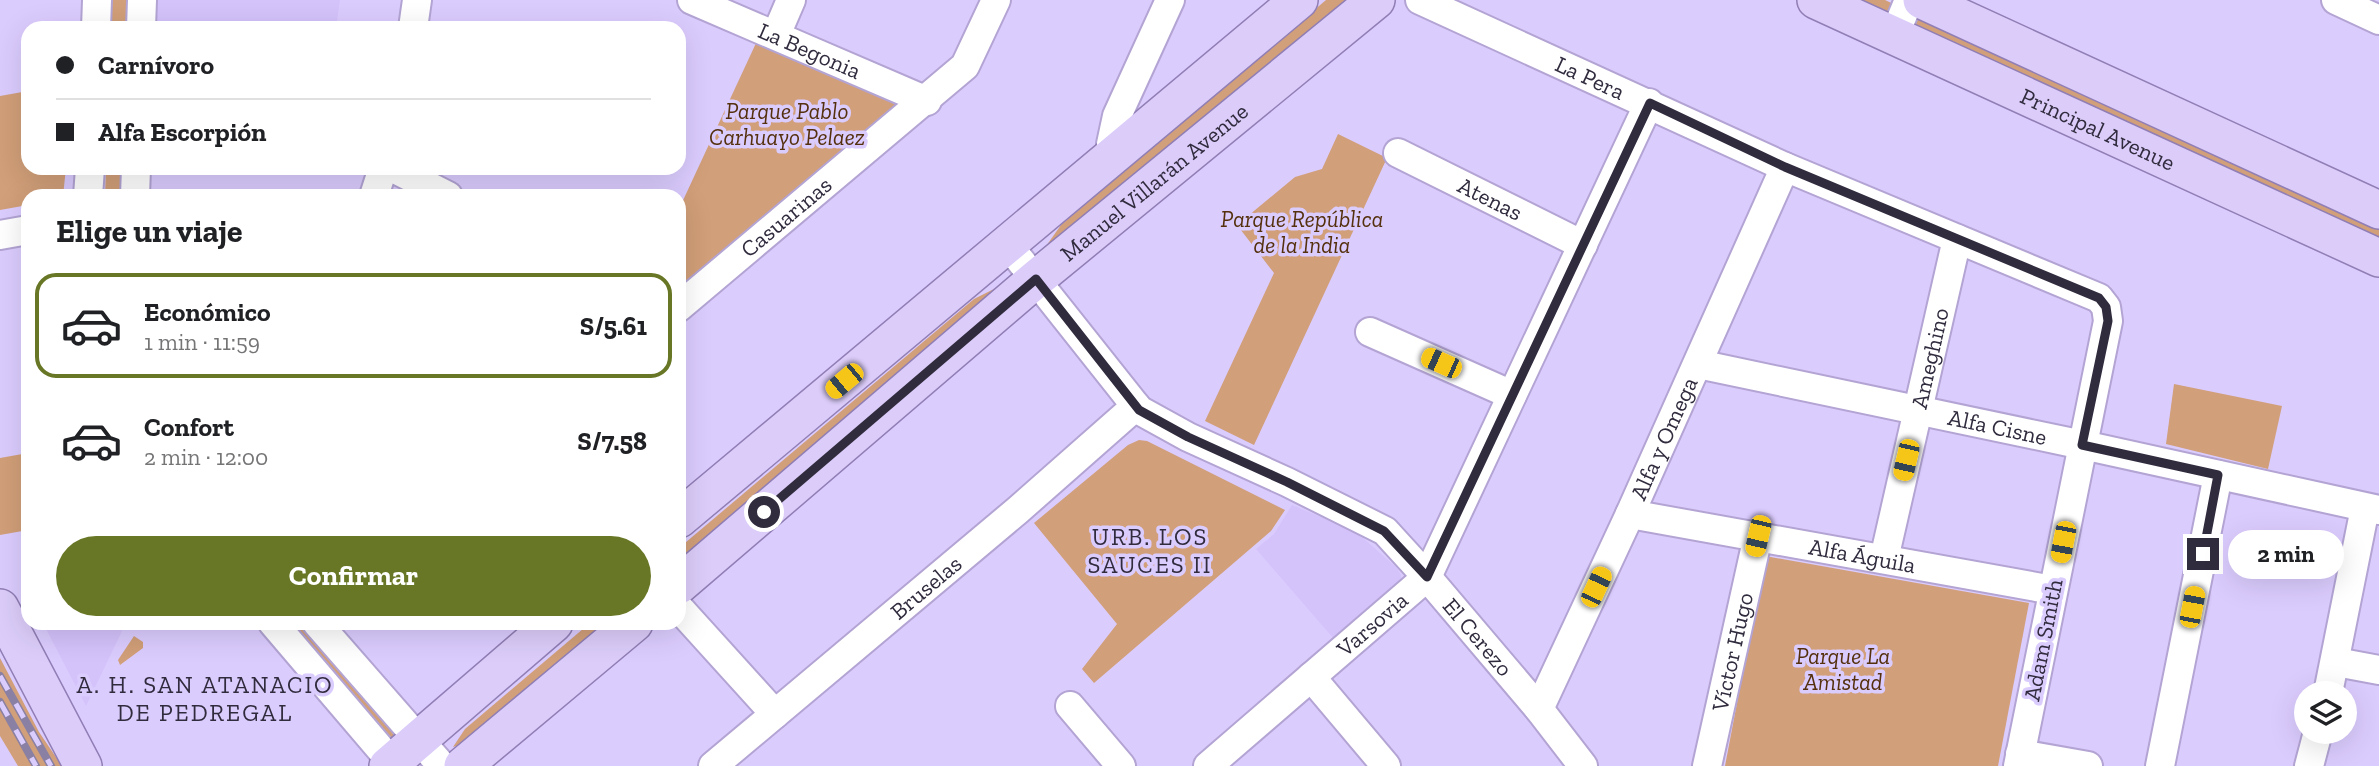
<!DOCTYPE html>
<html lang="es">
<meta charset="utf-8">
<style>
:root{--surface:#fff;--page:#f6f6f6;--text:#202124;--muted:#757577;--line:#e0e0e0;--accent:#687725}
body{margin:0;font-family:"Zilla Slab",serif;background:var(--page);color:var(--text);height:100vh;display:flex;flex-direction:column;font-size:26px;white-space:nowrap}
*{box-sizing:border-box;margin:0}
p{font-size:23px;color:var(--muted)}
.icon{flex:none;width:38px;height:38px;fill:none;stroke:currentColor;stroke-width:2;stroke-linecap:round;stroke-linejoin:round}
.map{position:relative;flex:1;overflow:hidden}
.side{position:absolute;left:21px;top:189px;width:665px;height:441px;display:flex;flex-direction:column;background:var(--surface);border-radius:21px;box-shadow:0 7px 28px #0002}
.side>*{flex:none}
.guide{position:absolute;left:21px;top:21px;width:665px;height:154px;border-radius:21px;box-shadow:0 7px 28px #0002;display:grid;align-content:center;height:154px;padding:0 35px;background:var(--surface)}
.buttons{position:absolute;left:2294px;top:681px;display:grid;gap:14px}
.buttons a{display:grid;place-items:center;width:63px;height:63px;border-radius:50%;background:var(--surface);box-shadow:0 7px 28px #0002;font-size:35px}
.end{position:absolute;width:32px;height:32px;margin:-16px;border:9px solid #312b3e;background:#fff;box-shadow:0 0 0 4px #fff}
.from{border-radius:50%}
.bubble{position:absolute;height:49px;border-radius:24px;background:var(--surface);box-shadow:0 7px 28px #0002;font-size:23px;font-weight:700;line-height:49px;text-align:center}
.car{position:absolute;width:21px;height:42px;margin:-21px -10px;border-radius:9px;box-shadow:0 0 5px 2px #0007;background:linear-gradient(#f5c518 24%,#345 0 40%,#f5c518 0 76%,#345 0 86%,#f5c518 0)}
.guide b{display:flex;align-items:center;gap:24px;height:66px;font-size:26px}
.guide b+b{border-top:2px solid var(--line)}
.guide i{width:18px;height:18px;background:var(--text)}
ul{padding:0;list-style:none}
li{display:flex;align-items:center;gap:21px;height:105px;margin:0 14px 10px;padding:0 21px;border:4px solid transparent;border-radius:21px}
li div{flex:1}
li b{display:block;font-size:26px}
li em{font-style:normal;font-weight:700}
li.current{border-color:var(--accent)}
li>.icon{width:63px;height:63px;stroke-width:1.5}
h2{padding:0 35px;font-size:32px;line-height:84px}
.cta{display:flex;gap:14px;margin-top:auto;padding:14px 35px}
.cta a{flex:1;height:80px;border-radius:42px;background:var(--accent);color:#fff;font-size:28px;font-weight:700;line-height:80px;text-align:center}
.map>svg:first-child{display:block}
.built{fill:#d4c2fb}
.green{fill:#d19f79}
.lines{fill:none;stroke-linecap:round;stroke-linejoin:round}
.minor-casing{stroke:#b3a4d4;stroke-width:32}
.major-casing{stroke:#907eb5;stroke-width:40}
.minor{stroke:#fff;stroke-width:28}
.major{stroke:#dbccf9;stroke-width:37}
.rail-casing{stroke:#8a80a3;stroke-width:8}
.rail{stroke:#dbccfe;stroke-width:5;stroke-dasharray:16;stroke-linecap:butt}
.route{stroke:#312b3e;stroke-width:9}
.labels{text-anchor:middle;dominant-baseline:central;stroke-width:7;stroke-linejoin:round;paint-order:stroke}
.street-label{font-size:23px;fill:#312b3e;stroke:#dbccfe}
.park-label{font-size:23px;font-style:italic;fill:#54300d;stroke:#dbccfe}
.neighbourhood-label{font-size:24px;letter-spacing:2px;fill:#312b3e;stroke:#dbccfe}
</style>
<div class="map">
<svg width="2379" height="766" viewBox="0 0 2379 766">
<rect width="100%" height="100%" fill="#dbccfe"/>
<!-- built -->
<g class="built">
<path d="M153,0h187l-4,28h-184z"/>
<path d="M1292,505l63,26 41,36 5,8v9l-67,55 -78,-90 18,-15z"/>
<path d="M43,623h78l1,8 -36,75z"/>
</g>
<!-- green -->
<g class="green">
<path d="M111,0h15v28h-16z"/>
<path d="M1326,0h23l-305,249 17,-24z"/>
<path d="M1838,0h47l118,56 376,167v21z"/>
<path d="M757,41l149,66 -227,191v-89z"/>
<path d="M28,91v77h38l-3,28h-35v9l-28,5v-114z"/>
<path d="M1338,134l49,24 -133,287 -49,-24 69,-148 -37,-48 58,-48 27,-8z"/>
<path d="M106,168h16l-1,28h-16z"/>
<path d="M1002,285l-323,281v-18l295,-249z"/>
<path d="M2174,384l108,22 -14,63 -102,-25z"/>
<path d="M1139,440l8,1 138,69 -14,21 -177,152 -12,-14 35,-45 -83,-101 94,-78z"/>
<path d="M28,453v77l-28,5v-77z"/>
<path d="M1765,556l264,47 -31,163h-273z"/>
<path d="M287,623h19l94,109 -12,12z"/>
<path d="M590,623h21l-148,121 -10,3 12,-18z"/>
<path d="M134,636l9,6v6l-23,17 -2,-5z"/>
<path d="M0,658l39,74 23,34h-44l-18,-30z"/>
</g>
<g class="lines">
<defs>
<g id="minor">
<path id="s1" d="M692,0l235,101"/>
<path id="s2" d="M1420,0l365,167 314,131 7,9 2,14 -90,445"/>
<path d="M2336,0l43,20"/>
<path d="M96,28l1,-28"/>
<path d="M141,28l1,-28"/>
<path d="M413,28l4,-28"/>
<path d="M776,35l15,-35"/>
<path d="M1894,36l15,-36"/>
<path id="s3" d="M1398,153l185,92"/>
<path d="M1115,154l-4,-10 6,-28 53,-116"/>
<path d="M393,168l55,28"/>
<path d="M88,196l2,-28"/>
<path d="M135,196l1,-28"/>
<path d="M374,196l9,-28"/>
<path d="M0,235l28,-5"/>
<path id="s4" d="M1008,245l131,165 49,27 99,45 98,49 42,46 112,132 44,57"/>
<path id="s5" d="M679,307l286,-241 31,-66"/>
<path d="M1370,332l142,63"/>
<path id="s6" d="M1698,364l385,81 296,65"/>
<path id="s7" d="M1630,514l423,76"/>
<path id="s8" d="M1884,559l73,-320"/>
<path d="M679,608l96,106"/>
<path d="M273,623l122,143"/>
<path d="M317,623l125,143"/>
<path d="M2336,662l43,8"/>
<path d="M1311,677l75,89"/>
<path d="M2328,693l37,-185"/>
<path d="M1070,706l51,60"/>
<path id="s9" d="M1539,709l91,-195 155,-347"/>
<path d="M2020,754l68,12"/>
<path id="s10" d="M713,766l305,-256 118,-104"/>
<path id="s11" d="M1208,766l219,-189 222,-474"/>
<path id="s12" d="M1707,766l51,-230"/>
<path d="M2160,766l58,-291"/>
<path d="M2309,766l9,-34"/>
</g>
<g id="major">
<path id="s13" d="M1816,0l563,258"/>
<path d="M1922,0l457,210"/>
<path d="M679,519l620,-519"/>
<path id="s14" d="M679,585l357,-306 340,-279"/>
<path d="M0,608l83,158"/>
<path d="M388,766l166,-143"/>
<path d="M463,766l171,-143"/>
</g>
</defs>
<!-- minor casing -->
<use href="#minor" class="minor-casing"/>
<!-- major casing -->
<use href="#major" class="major-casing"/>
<!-- minor -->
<use href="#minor" class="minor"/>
<!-- major -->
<use href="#major" class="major"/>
<defs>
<g id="rail">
<path d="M0,676l51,90"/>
<path d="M0,702l36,64"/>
</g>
</defs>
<!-- rail casing -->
<use href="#rail" class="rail-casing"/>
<!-- rail -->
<use href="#rail" class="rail"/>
</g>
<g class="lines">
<!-- route -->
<path class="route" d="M764,512l272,-233 103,131 49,27 99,45 97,49 43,46 223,-474 135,64 314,131 7,9 2,14 -26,124 136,30 -15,79"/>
</g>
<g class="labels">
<!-- street labels -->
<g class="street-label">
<text stroke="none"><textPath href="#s1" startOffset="128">La Begonia</textPath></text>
<text stroke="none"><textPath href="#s2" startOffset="187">La Pera</textPath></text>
<text stroke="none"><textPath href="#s13" startOffset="310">Principal Avenue</textPath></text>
<text stroke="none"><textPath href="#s14" startOffset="623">Manuel Villarán Avenue</textPath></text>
<text stroke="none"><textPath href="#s3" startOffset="103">Atenas</textPath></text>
<text stroke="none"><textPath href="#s5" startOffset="140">Casuarinas</textPath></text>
<text stroke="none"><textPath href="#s8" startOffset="206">Ameghino</textPath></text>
<text stroke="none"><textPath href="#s6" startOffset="306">Alfa Cisne</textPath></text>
<text stroke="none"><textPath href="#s9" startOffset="298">Alfa y Omega</textPath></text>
<text stroke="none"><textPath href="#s7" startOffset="236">Alfa Águila</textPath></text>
<text stroke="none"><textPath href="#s10" startOffset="278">Bruselas</textPath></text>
<text stroke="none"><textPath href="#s11" startOffset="217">Varsovia</textPath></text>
<text stroke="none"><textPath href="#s4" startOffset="626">El Cerezo</textPath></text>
<text transform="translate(2043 640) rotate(-79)">Adam Smith</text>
<text stroke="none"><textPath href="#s12" startOffset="117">Víctor Hugo</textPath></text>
</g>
<!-- park labels -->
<g class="park-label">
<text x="787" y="111">Parque Pablo<tspan x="787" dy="26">Carhuayo Pelaez</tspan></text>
<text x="1302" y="219">Parque República<tspan x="1302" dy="26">de la India</tspan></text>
<text x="1843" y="656">Parque La<tspan x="1843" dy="26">Amistad</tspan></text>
</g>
<!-- neighbourhood labels -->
<g class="neighbourhood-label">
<text x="1150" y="536">URB. LOS<tspan x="1150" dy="28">SAUCES II</tspan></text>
<text x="205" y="684">A. H. SAN ATANACIO<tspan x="205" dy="28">DE PEDREGAL</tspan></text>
</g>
</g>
</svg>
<div class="buttons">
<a><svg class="icon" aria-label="layers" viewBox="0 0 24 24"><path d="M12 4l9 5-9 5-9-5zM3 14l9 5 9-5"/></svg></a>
</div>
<i class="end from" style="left:764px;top:512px"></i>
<i class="end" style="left:2203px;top:554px"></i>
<div class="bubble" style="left:2228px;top:530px;width:116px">2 min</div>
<i class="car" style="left:1441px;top:363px;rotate:294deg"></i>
<i class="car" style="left:844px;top:381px;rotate:230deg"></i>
<i class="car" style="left:1906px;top:460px;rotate:193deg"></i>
<i class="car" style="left:1758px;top:536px;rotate:193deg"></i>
<i class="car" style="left:2063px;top:542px;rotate:191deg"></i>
<i class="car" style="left:1596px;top:587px;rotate:25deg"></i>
<i class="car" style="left:2192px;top:607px;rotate:11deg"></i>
<div class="guide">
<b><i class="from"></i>Carnívoro</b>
<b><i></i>Alfa Escorpión</b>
</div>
<section class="side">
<h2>Elige un viaje</h2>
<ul>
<li class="current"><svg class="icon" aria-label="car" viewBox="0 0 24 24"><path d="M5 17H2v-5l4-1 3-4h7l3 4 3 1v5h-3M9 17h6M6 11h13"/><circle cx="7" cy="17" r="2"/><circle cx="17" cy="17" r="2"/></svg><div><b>Económico</b><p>1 min · 11:59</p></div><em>S/5.61</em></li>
<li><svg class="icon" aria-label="car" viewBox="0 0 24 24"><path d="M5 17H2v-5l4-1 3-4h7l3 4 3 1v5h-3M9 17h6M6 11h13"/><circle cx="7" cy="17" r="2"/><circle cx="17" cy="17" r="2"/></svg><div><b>Confort</b><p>2 min · 12:00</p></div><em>S/7.58</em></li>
</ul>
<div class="cta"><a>Confirmar</a></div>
</section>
</div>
